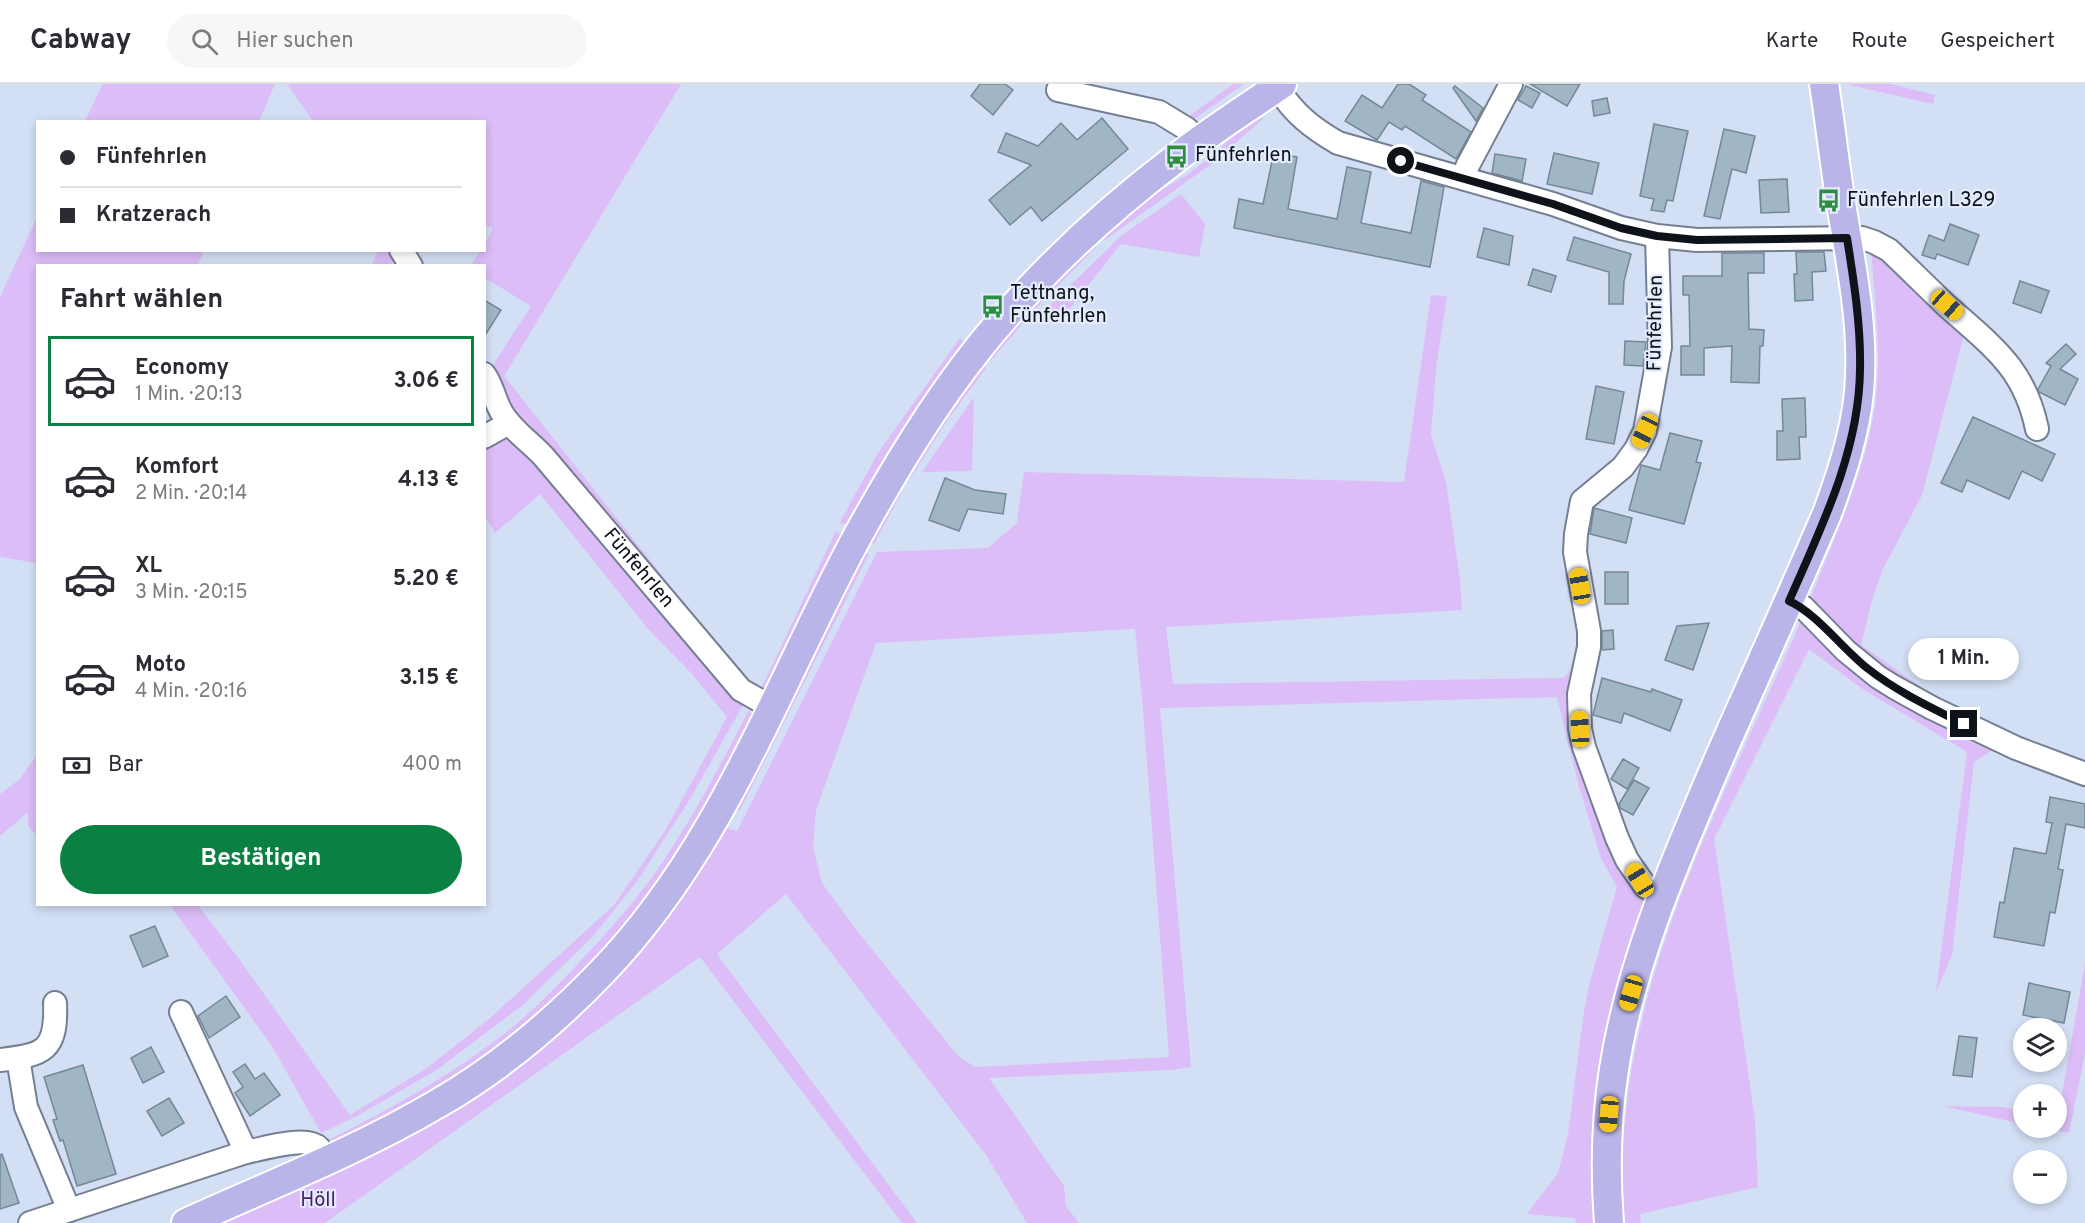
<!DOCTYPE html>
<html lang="de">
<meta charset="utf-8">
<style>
:root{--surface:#fff;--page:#f7f7f7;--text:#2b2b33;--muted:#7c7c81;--line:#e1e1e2;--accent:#0b8043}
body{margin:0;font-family:Overpass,sans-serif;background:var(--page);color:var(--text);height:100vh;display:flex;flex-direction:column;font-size:22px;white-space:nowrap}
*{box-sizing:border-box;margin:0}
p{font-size:20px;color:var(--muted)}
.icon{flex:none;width:33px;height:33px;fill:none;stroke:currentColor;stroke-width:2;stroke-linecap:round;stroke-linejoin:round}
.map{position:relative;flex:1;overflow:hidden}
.panel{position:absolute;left:36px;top:180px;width:450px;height:642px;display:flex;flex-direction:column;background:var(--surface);border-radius:0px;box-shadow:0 3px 9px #0003}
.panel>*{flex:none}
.guide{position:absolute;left:36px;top:36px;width:450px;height:132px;border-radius:0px;box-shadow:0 3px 9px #0003;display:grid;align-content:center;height:132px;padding:0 24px;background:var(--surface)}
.fabs{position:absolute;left:2013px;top:934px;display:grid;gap:12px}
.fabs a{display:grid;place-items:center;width:54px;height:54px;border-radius:50%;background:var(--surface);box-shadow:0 3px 9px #0003;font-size:30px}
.end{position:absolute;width:27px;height:27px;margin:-14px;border:8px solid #0e1219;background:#fff;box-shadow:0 0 0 3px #fff}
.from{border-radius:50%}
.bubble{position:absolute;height:42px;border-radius:21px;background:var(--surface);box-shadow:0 3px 9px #0003;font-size:20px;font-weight:700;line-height:42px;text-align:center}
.car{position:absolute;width:18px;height:36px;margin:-18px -9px;border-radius:8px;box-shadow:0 0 4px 2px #0007;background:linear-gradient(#f5c518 24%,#345 0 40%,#f5c518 0 76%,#345 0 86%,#f5c518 0)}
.guide b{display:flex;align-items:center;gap:21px;height:57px;font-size:22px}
.guide b+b{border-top:2px solid var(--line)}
.guide i{width:15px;height:15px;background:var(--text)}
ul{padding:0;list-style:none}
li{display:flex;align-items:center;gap:18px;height:90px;margin:0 12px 9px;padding:0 12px;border:3px solid transparent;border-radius:0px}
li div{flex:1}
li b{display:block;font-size:22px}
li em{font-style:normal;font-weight:700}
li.on{border-color:var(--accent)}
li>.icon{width:54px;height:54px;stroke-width:1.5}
h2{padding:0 24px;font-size:27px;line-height:72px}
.pay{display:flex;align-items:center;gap:15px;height:66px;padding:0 24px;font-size:22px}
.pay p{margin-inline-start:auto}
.cta{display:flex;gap:12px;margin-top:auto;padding:12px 24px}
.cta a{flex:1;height:69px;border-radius:36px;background:var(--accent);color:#fff;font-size:24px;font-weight:700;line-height:69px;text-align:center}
header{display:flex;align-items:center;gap:36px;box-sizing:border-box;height:84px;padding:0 30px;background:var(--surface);border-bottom:2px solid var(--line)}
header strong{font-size:28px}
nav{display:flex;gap:33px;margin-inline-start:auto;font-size:21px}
.search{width:420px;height:54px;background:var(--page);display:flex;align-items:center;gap:15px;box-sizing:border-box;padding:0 21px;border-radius:33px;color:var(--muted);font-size:22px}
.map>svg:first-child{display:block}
.green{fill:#dcbdf7;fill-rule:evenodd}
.building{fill:#a1b6c5;stroke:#748896;stroke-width:1.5}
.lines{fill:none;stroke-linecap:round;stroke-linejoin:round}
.minor-casing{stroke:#757f92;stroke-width:26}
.major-casing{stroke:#fff;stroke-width:32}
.minor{stroke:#fff;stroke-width:22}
.major{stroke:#b9b5e9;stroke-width:28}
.route{stroke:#0e1219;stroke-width:8}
.labels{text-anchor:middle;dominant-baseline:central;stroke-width:4.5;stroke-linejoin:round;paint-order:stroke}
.poi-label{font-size:20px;fill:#0e1219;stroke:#e3ecfd;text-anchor:start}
.street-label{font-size:20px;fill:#0e1219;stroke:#e3ecfd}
.park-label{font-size:20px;fill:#4b1c6a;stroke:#e3ecfd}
</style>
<header>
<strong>Cabway</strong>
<div class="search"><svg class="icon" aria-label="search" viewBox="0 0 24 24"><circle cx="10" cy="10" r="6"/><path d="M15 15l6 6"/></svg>Hier suchen</div>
<nav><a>Karte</a><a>Route</a><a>Gespeichert</a></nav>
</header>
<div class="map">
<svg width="2085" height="1139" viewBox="0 0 2085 1139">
<rect width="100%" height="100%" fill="#d3dff4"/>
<!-- green -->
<g class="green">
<path d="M103,0h172l-16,37h-174z"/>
<path d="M287,0h394l-177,292 248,313 -62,110 -52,81 -44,55 -70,69 -86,65 -81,47 -36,17 -49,-87 -102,-141h28l41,54 111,156 77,-47 62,-49 125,-114 51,-74 62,-114 -35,-43 -43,-44 -109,-136 -45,39 -10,-17v-79l23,-14 -22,-47 45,-70 -46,-28 -1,-12 -13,-1 9,-14 4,-1 1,-7 8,-14 -8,-5 -1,-102 -171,-1z"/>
<path d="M1233,0h11l-57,40 -3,-4z"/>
<path d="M1845,0h46l44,11 -2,9z"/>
<path d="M1265,33l-51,45 -109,78 -3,-6 32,-28 53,-31 26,-20 32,-31z"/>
<path d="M1181,110l24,30 -6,33 -78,-13 -51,64 -30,7 81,-79z"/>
<path d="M37,133l1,33 166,1 -6,14 -160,1 -1,297 -37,-6v-260z"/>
<path d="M1092,158l4,5 -59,60 -46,53 -6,-4z"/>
<path d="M1871,165l94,82 -43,164 -39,74 -11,31 -11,45 63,44 86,47 75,24v18l-82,-34 -29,18 -22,193 -16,37 31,-240 -106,-64 -52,-39 -95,190 41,281 3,67 -118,27 1,9h-16c-21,-231 109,-435 192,-641 21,-53 44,-103 55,-159 12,-57 3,-117 -1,-174z"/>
<path d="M378,167h20l-7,14 -20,1z"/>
<path d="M1431,211l16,1 -11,73 -5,66 15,47 14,97 2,31 -296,17 7,57 390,-6 14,-15 2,-48 3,30 -8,52 56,178 15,25 -45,323h-24l-1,-5 -48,-4 31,-41 10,-39 16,-123 6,-29 27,-95 -16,-29 -23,-75 -21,-86 -397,11 31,359 -20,3 -182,8 75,108 2,20 13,17h-52l-41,-68 -200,-261 -69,60 200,269h-15l-202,-266 -375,266h-114l273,-135 239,-261 14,4 140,-279 111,-4 29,-25 7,-51 380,10zM1135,545l8,80 26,348 -194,10 -17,-11 -100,-124 -36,-49 -9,-35 3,-38 60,-167z"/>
<path d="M960,254l6,6 -116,180h-11l39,-71z"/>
<path d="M980,279l6,5 -40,54 -36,57 -5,-3z"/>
<path d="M974,313l-2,74 -50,1z"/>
<path d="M896,405l6,3 -28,52 -7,-3z"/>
<path d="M836,447l7,6 -76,158 -8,-2z"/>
<path d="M861,466l8,4 -130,258 -6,-5z"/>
<path d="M749,626l5,9c-20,37 -37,76 -59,112 -60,98 -153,194 -249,256 -31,20 -71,37 -104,54l-14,-1c65,-32 129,-68 186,-114 31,-26 59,-57 87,-87 23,-26 46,-53 65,-82 31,-47 57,-97 83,-147z"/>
<path d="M37,671v81l-9,-10v-14l-28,24v-42l19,-14z"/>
<path d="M2085,880v89l-16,80 -25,-5h12l1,-11h1z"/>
<path d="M1943,1022l59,1 21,4v13z"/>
</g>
<!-- building -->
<g class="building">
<path d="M980,0h25l8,6 -20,25 -22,-19z"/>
<path d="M1398,0h11l17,11 -4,5 49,32 -15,27 -51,-33 -3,4 -13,-8 -12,18 -32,-19 17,-26 20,13z"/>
<path d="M1530,0h50l-13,22z"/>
<path d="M1455,2l28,22 -7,13 -23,-33z"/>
<path d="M1526,2l14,7 -8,15 -14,-8z"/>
<path d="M1607,14l3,15 -16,3 -2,-15z"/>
<path d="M1102,34l26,31 -86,72 -11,-14 -21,18 -21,-25 42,-35 -33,-13 8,-19 32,13 23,-23 16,17z"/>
<path d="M1654,40l34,7 -15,70 -6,-1 -3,12 -13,-2 3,-11 -14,-3z"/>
<path d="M1724,45l31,7 -9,37 -14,-4 -12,50 -16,-3z"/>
<path d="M1274,68l23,5 -9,52 49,10 10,-52 24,5 -10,51 50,10 10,-52 23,6 -14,80 -196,-39 5,-29 24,5z"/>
<path d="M1554,69l45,10 -7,31 -45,-10z"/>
<path d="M1495,70l31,5 -4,22 -30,-8z"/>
<path d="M1787,95l2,33 -28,1 -2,-33z"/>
<path d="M1950,140l29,11 -11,30 -31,-11 -2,5 -13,-4 7,-20 15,6z"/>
<path d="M1484,144l29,8 -4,29 -32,-8z"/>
<path d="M1574,153l57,17 -7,27 -1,23h-14v-32l-42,-12z"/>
<path d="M1796,168h28l2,19 -14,1 1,28 -18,1 -1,-27h3z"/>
<path d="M1722,169h42v20h-16l1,56 15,1 -1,16h-3l-1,37 -28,-1 1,-36 -28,2v27h-23v-29h9l-1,-51h-6v-19h39z"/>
<path d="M1533,185l23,7 -5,16 -23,-7z"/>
<path d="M2020,197l29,10 -8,22 -28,-10z"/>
<path d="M484,216l17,10 -17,27z"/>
<path d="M1625,257l21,1 -3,24 -19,-1z"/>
<path d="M2066,260l10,10 -16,15 18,10 -13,26 -26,-13 -1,-3 13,-23 -5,-3z"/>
<path d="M1596,302l28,6 -10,52 -28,-5z"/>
<path d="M1805,314l1,39h-7l1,22 -23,1v-29h6l-1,-32z"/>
<path d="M1973,333l82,37 -13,27 -20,-10 -13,28 -42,-19 -5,12 -21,-9z"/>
<path d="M1670,349l32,8 -6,21 5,1 -17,61 -55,-14 12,-45 19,5z"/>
<path d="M945,394l30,12 31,4 -3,20 -35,-5 -9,22 -30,-11z"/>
<path d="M1594,424l38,10 -6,25 -36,-9z"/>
<rect x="1605" y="488" width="23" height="32"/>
<path d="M1709,539l-16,47 -28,-10 12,-34z"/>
<path d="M1613,546l1,19 -12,1v-19z"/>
<path d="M1602,594l49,14 1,-3 30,11 -12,31 -46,-18 -3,10 -28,-8z"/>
<path d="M1623,675l16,9 -12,21 -16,-10z"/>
<path d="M1634,696l15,8 -16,27 -13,-7 -1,-4z"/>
<path d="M2050,713l35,7v24l-19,-4 -8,45 5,1 -8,43 -5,-1 -6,34 -50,-9 6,-35 4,1 10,-55 32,6 6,-31 -6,-1z"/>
<path d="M155,842l13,30 -25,11 -13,-31z"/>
<path d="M2029,899l41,9 -6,31 -41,-8z"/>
<path d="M226,912l14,21 -31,21 -11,-22z"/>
<path d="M1959,952l18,2 -5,39 -19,-2z"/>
<path d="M151,963l13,25 -21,11 -12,-25z"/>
<path d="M245,980l10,15 9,-6 16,22 -30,21 -15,-23 8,-6 -10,-15z"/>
<path d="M83,981l33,109 -39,12 -14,-46 -3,1 -7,-21 4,-1 -13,-42z"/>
<path d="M169,1014l15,25 -22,13 -15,-25z"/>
<path d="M2,1070l17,49 -19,6v-54z"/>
</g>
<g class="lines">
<defs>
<g id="minor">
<path d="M1277,3c16,26 35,41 61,56l215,61 68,24 36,8 40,4 165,-2 12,4 15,8c19,18 38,37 57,55 44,40 78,61 91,124"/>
<path d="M1058,6l101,22 28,17 12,13"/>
<path d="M1465,94l2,-11 44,-83"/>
<path d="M1657,152l3,111 -15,84 -9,18 -13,18 -41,34 -6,33 -1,18 14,79v16l-10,47 1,35 4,18 33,91 10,22 18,26 17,11"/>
<path d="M401,166l10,16"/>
<path id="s1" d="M484,290c9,12 10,26 18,39 10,17 28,29 42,44l197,233 32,18"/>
<path d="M484,353l25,-14"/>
<path d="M1789,517l14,6 43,44 32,26 16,10 38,21 84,40 69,26"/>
<path d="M181,928l65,140"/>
<path d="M18,974l8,49 43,103"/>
<path d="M0,976c44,-5 57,-9 55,-57"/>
<path d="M30,1139l216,-71c16,-3 61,-17 73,-4 2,4 4,10 5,14"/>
</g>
<g id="major">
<path d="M186,1139c84,-38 171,-72 251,-119 61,-35 116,-81 165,-132 119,-123 175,-287 255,-435 37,-67 76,-132 124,-192 56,-70 123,-132 194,-186 34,-27 71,-50 107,-75"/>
<path d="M1609,1139c-4,-52 -3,-103 5,-154 17,-109 63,-212 106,-313 36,-82 73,-163 108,-245 14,-39 27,-78 31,-119 6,-66 -9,-131 -19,-195 -6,-38 -10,-75 -16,-113"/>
</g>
</defs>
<!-- minor casing -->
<use href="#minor" class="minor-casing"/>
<!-- major casing -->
<use href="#major" class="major-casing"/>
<!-- minor -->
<use href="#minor" class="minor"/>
<!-- major -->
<use href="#major" class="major"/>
</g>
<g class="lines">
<!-- route -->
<path class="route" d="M1401,77l152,43 68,24 36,8 40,4 150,-2c7,44 14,88 13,132 -1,82 -39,158 -71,231 27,12 53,47 78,67 29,23 63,39 97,56"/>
</g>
<!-- icons -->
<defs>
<symbol id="bus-bare" viewBox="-9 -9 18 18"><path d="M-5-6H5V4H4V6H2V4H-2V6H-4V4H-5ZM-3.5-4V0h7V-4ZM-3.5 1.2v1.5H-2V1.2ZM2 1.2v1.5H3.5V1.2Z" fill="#2d8d41" stroke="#e3ecfd" stroke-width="2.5" paint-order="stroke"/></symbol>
</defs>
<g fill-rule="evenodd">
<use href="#bus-bare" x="1160" y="56" width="33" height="33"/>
<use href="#bus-bare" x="1812" y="100" width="33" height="33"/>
<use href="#bus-bare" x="976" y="206" width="33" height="33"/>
</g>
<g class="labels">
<!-- poi labels -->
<g class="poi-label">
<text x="1195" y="72">Fünfehrlen</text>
<text x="1847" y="117">Fünfehrlen L329</text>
<text x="1010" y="210">Tettnang,<tspan x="1010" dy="23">Fünfehrlen</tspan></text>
</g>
<!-- street labels -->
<g class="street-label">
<text transform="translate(1656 239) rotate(-89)">Fünfehrlen</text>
<text stroke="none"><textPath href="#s1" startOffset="250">Fünfehrlen</textPath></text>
</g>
<!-- park labels -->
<g class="park-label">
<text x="318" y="1117">Höll</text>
</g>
</g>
</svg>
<div class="fabs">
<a><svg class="icon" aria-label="layers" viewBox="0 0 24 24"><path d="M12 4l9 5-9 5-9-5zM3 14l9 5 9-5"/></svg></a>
<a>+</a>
<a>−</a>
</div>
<i class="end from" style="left:1401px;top:77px"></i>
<i class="end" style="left:1964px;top:640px"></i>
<div class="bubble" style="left:1908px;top:554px;width:111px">1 Min.</div>
<i class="car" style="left:1947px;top:221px;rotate:131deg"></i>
<i class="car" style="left:1645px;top:347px;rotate:205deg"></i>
<i class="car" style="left:1580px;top:502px;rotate:350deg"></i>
<i class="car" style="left:1580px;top:645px;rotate:357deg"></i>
<i class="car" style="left:1640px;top:796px;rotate:329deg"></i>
<i class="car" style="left:1631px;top:909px;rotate:196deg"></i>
<i class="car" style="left:1609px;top:1030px;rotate:185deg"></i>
<div class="guide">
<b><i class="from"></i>Fünfehrlen</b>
<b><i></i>Kratzerach</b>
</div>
<section class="panel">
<h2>Fahrt wählen</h2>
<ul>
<li class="on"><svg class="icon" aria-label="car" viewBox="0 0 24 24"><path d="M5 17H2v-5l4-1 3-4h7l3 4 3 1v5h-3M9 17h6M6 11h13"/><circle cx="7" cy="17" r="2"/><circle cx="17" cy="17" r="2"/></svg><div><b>Economy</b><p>1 Min. · 20:13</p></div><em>3.06 €</em></li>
<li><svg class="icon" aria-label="car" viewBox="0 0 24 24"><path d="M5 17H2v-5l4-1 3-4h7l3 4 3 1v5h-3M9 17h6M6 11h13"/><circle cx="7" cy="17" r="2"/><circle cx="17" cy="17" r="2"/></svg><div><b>Komfort</b><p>2 Min. · 20:14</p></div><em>4.13 €</em></li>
<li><svg class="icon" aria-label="car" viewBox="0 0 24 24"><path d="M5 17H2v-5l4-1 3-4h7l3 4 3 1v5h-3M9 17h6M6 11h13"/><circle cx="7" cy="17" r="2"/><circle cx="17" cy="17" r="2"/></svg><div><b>XL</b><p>3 Min. · 20:15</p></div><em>5.20 €</em></li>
<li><svg class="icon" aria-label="car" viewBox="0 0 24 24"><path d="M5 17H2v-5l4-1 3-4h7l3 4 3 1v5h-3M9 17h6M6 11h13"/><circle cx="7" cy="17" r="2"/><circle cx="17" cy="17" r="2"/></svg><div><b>Moto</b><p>4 Min. · 20:16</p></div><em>3.15 €</em></li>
</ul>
<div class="pay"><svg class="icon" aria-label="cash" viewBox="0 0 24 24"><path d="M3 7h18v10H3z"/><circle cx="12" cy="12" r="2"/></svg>Bar<p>400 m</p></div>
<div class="cta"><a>Bestätigen</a></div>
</section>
</div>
